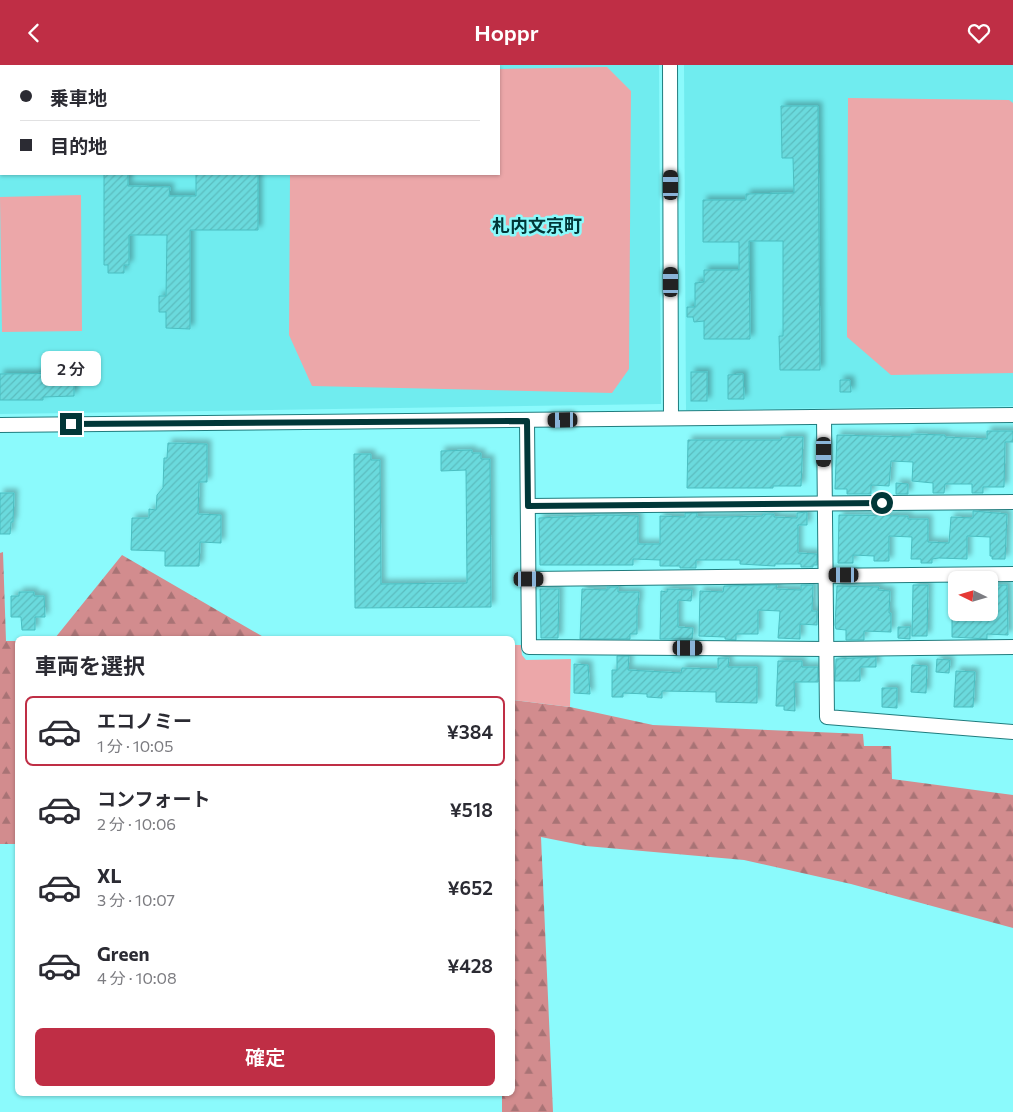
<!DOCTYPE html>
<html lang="ja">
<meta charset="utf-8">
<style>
:root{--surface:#fff;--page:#f2f2f3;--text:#2b2b33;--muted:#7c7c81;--line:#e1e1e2;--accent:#bf2e45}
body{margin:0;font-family:Commissioner,"Noto Sans JP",sans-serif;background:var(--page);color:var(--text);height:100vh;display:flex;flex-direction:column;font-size:19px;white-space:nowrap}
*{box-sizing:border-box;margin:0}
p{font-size:16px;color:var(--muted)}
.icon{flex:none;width:28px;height:28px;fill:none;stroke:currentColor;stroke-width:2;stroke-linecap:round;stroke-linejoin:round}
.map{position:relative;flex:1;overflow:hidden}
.drawer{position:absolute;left:15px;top:571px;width:500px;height:460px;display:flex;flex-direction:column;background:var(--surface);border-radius:8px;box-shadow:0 1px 4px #0004}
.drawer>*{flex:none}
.top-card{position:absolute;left:0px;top:0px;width:500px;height:110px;box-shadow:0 1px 4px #0004;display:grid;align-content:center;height:110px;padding:0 20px;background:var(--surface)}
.needle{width:32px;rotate:275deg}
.fabs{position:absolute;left:948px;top:506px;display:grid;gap:10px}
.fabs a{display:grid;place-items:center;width:50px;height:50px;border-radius:8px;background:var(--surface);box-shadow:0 1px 4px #0004;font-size:25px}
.end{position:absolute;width:22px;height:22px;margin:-11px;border:6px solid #013738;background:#fff;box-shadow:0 0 0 2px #fff}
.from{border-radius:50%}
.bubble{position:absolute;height:35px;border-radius:8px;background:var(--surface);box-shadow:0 1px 4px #0004;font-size:16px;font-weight:600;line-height:35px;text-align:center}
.car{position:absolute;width:15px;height:30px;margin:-15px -8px;border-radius:6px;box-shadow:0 0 4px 1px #0007;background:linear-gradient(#222 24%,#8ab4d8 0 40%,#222 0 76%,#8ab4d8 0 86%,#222 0)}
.top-card b{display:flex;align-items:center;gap:18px;height:48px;font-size:19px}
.top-card b+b{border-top:1px solid var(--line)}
.top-card i{width:12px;height:12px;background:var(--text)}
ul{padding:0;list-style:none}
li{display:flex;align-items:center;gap:15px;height:70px;margin:0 10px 8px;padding:0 10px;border:2px solid transparent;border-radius:8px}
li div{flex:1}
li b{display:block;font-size:19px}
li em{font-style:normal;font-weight:600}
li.active{border-color:var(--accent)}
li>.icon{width:45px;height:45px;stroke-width:1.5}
h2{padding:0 20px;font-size:22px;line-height:60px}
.action{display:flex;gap:10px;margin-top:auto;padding:10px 20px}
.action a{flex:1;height:58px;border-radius:8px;background:var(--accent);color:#fff;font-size:20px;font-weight:600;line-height:58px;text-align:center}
header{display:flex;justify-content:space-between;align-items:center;height:65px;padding:0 20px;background:var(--accent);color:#fff;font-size:22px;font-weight:600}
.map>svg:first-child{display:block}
.built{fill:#70ecef;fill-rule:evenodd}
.forest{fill:url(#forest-firs)}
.park{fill:#eca7a9}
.building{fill:url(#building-hatch);stroke:#4bbec1;filter:url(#shadow)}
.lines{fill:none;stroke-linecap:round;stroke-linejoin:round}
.minor-casing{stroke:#207c7e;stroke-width:16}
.minor{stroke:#fff;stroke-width:14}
.route{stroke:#013738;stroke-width:6}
.labels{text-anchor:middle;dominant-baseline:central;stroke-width:5;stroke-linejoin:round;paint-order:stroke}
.quarter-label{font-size:18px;font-weight:bold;fill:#013738;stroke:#8bfafc}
</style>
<header><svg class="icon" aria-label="back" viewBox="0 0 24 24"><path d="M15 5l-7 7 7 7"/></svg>Hoppr<svg class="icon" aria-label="heart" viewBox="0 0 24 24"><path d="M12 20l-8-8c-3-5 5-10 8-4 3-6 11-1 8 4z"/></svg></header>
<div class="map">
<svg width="1013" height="1047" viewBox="0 0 1013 1047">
<defs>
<pattern id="forest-firs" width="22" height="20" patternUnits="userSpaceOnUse" patternTransform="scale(1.25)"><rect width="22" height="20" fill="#d28c8e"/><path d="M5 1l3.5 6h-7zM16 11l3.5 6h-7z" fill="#a87375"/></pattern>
<pattern id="building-hatch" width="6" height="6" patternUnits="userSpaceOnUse" patternTransform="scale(1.25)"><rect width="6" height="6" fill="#6adadd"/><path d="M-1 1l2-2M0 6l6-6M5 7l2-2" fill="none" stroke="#5abcbe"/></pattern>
<filter id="shadow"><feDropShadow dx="4" dy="-4" stdDeviation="2.5" flood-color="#0004"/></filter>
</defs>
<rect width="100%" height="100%" fill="#8bfafc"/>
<!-- built -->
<g class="built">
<path d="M0,0h659l2,339 -661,10zM1,1h498v108h-498z"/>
<path d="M684,0h329v341l-327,4z"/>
</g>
<!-- forest -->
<g class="forest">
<path d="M3,487l3,89h12l-1,203h-17v-291z"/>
<path d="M122,490l145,84h-224l12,-1z"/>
<path d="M513,635l57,7 83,18 210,9 1,12h27l1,33 121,16v133l-162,-44 -107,-24 -158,-14 -45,-9 12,275h-51v-18h10z"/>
</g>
<!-- park -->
<g class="park">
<path d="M607,2l24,24 -2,278 -17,24 -300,-7 -23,-51 1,-161h209v-105z"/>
<path d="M848,33l161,2 4,3v270l-122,2 -44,-38z"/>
<path d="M81,130l1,136 -80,1 -2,-135z"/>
<path d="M513,580h8l1,10 4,5 45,-1 -1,48 -57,-7z"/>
</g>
<!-- building -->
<g class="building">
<path d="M781,41h37l2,264h-40l-1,-34h4v-95h-34l1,98h-46v-18l-10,1 -1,-5h-6v-10h8v-24l9,-1v-12h35v-28h-36v-42h43v-6l48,-1 -1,-35h-11z"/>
<path d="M104,109h24v12l42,1 -1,9h27v-22h62v56h-68v99l-24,-1v-16h-7v-16h7l1,-61h-38v30h-5v8h-16v-8h-4z"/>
<rect x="691" y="307" width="16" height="29"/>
<path d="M74,308v23l-31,1v3h-43v-26z"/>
<path d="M743,309l1,25h-16v-24z"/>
<path d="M840,315h10l1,12h-11z"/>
<path d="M987,366h26v11h-8l-1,45h-21v6h-11v-9h-27l-1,9h-11v-10l-21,-2 1,-19 -22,-1 -2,25 -18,-1v9h-24v-5h-12l2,-54 74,2v-3l34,1v2l42,2z"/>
<path d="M781,372h22l-2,49h-28v2h-86l1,-48h93z"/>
<path d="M168,378l39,1v38h-8l-1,32 23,1v28l-21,-1 -1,24h-34v-15l-34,-1 1,-32h17v-9l7,1 1,-15 6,-7 1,-30h3z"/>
<path d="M472,385v3h9v6h9l1,148 -136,1 -1,-154h17v6h9l1,124 86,-1 -1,-113 -25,1v-20z"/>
<path d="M896,418l12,1v10h-12z"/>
<path d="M0,428h14l-1,29h-2l-1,12h-10z"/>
<path d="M973,446l34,3 -2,45h-13v-3h-2v-19l-23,-1v23l-28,-1 -7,1v4h-11v-4h-10l1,-22 -23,-1v25h-15v-5l-21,-1v8h-15l1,-48 69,1v3h20v23l21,1 2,-26 22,1z"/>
<path d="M807,447v13h-9v28l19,1v11h-4v2h-12v-3h-26v2l-35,-2v-4h-44v8h-16v-2h-20v-6l-27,-1v6h-93l-1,-47 67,-3 32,1v28h22v-28l25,1v-4h12v4h27l38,-1 1,-2h11v3l23,1v-5z"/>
<path d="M764,520h13l-1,4 25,1v-5h12l-1,26h5v14l-17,-1v15l-22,-1 2,-27 -22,-1v24h-22v6l-11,-1v-2l-26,-1 1,-45 23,1 1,-6z"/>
<path d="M913,520h15l-1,51h-15z"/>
<path d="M993,520h14l1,50 -21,-1v5l-35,-2v-24h39v-25h2z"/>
<path d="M837,521l42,1 -1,3 12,1 -1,22h2v19l-27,-1v9h-18v-10l-10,-1 -1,-4z"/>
<path d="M607,522h11v5h21l-1,13h-1v29h-7v5h-50l2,-50 25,1z"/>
<path d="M540,524h19l-1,49h-17z"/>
<path d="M667,524l25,1 -1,11 -13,-1v27l15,1 -1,11h-32l1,-48 6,1z"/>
<path d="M19,527h15v4h10l1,21h-10v13h-13l-1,-13h-10v-21h8z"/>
<path d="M898,562h12v12l-12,-1z"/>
<path d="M617,591h12l-1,14 53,3 1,-5 36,1v-11h11l-1,9h29v36l-41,-1v-10l-54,-1v7l-15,-1v-3l-24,-1v4h-11v-27h5z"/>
<path d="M876,592v10h-16v14h-25l1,-22z"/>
<path d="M937,594l13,1 -1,13 -13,-1z"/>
<path d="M778,596h24v6h16v15h-24l1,29 -11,-1v-4h-8z"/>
<path d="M574,599l14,1 2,29 -16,-1z"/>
<path d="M912,600l15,1 -1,27 -15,-1z"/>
<path d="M956,606l19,1 -2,35h-19z"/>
<path d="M882,623h15v20l-15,-1z"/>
</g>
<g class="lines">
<defs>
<g id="minor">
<path d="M670,0l1,353"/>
<path d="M824,352l3,300 186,15"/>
<path d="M527,356l2,226 298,2 186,-2"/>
<path d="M0,360l1013,-10"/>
<path d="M528,441l485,-4"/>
<path d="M529,514l484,-5"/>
</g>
</defs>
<!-- minor casing -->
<use href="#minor" class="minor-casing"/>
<!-- minor -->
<use href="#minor" class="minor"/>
</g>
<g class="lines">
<!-- route -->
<path class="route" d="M71,359l456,-3 1,85 354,-3"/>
</g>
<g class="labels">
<!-- quarter labels -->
<g class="quarter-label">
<text x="537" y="160">札内文京町</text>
</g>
</g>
</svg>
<div class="fabs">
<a><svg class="needle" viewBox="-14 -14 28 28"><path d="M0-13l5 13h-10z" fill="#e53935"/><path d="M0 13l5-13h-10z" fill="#7c7c81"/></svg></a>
</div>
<i class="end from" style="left:882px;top:438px"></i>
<i class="end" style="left:71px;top:359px"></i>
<div class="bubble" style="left:41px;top:286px;width:60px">2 分</div>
<i class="car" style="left:671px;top:120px;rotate:0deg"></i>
<i class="car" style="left:671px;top:217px;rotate:0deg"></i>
<i class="car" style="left:563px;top:355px;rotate:269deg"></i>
<i class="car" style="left:824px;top:387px;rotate:180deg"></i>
<i class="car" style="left:844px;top:510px;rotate:270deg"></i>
<i class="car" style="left:529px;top:514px;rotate:90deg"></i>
<i class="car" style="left:688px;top:583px;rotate:90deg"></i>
<div class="top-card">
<b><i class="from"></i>乗車地</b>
<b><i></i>目的地</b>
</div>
<section class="drawer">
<h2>車両を選択</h2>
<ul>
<li class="active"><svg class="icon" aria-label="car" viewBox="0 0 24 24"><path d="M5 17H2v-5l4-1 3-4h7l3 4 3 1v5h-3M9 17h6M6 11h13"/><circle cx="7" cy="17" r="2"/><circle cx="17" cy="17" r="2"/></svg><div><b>エコノミー</b><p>1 分 · 10:05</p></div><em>¥384</em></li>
<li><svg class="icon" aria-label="car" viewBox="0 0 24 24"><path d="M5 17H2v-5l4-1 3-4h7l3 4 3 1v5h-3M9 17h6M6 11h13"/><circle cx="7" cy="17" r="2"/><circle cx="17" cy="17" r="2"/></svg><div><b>コンフォート</b><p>2 分 · 10:06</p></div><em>¥518</em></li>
<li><svg class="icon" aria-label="car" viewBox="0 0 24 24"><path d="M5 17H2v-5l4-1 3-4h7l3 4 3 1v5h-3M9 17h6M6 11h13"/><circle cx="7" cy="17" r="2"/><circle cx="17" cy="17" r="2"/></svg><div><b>XL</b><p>3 分 · 10:07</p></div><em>¥652</em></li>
<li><svg class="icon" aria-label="car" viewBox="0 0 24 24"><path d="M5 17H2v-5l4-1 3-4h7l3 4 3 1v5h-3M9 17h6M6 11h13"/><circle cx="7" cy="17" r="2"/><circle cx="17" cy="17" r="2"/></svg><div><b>Green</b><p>4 分 · 10:08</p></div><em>¥428</em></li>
</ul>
<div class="action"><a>確定</a></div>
</section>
</div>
